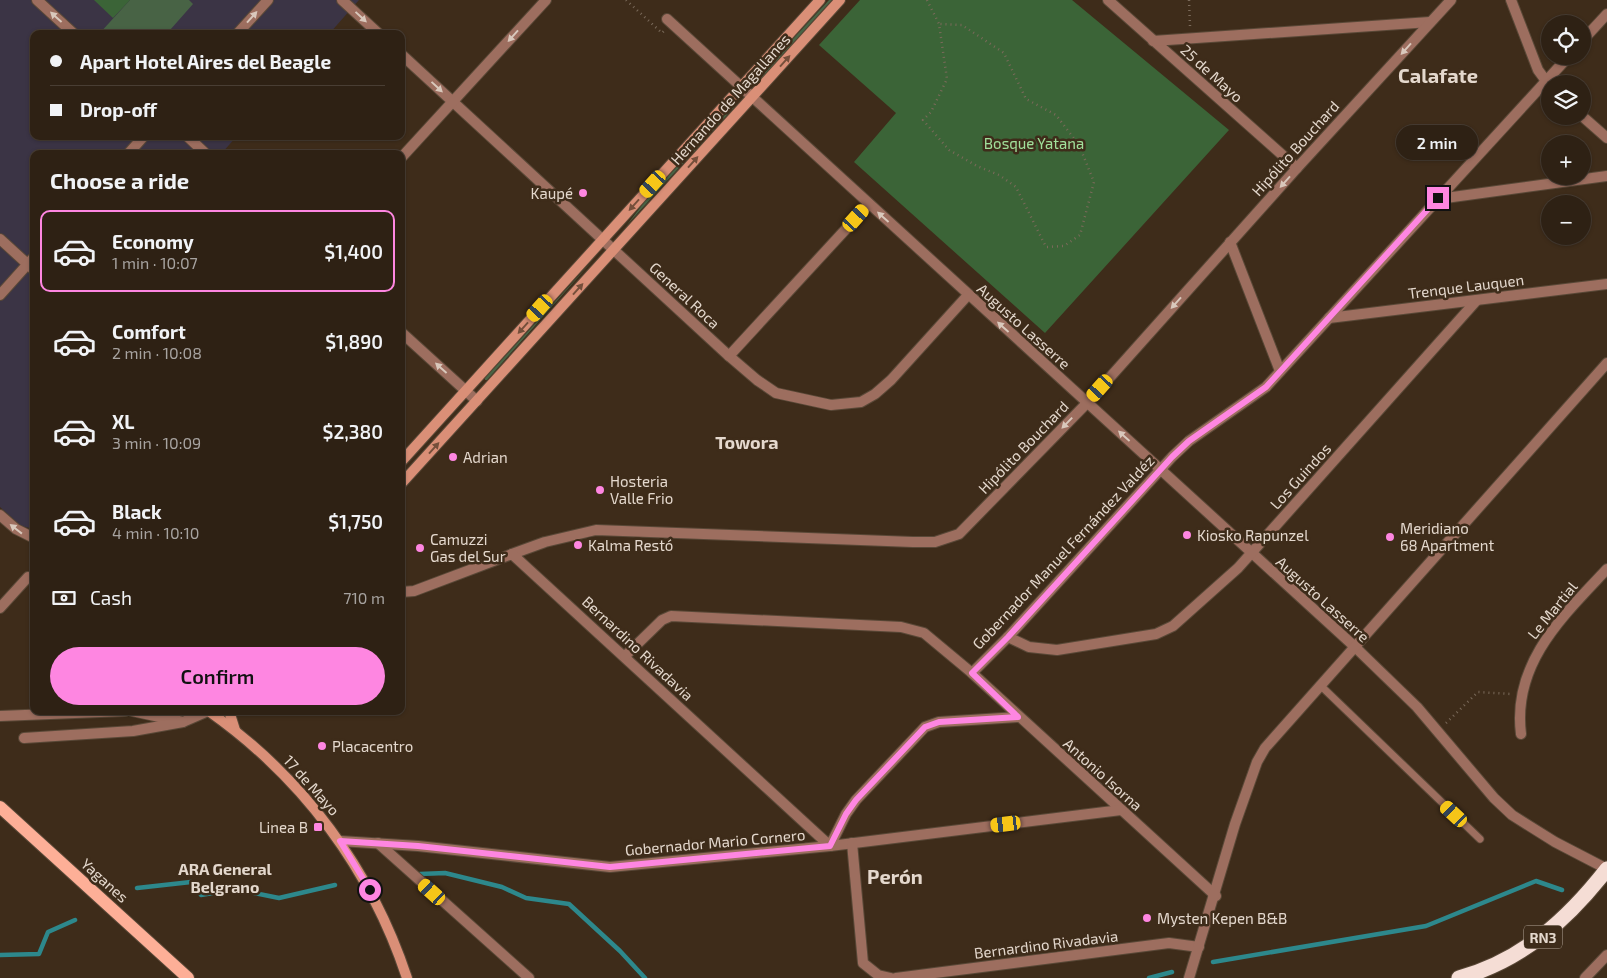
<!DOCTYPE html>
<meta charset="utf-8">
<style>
:root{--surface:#2e2114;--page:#36291d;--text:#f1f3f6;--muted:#a7a3a0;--line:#493e34;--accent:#fe86e1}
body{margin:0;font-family:"Exo 2",sans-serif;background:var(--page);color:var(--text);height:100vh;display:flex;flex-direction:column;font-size:19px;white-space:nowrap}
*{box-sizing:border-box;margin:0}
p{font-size:16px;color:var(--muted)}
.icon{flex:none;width:28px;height:28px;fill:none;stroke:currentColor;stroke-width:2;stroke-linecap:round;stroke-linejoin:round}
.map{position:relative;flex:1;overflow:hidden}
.sheet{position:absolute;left:30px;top:150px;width:375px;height:565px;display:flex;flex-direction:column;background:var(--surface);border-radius:10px;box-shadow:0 1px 4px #0004,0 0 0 1px var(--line)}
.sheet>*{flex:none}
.banner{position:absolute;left:30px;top:30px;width:375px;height:110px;border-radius:10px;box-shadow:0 1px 4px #0004,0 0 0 1px var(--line);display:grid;align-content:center;height:110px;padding:0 20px;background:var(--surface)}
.controls{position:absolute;left:1541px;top:15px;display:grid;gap:10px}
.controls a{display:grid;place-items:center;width:50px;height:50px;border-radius:50%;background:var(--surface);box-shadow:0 1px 4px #0004,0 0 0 1px var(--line);font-size:25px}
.end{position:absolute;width:22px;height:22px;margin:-11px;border:6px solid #fe86e1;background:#111;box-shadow:0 0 0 2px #111}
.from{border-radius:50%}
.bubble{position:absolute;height:35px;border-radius:18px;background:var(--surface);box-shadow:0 1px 4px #0004,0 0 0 1px var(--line);font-size:16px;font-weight:600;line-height:35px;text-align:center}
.car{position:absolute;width:15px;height:30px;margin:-15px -8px;border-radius:6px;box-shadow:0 0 4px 1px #0007;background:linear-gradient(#f5c518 24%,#345 0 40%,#f5c518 0 76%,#345 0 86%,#f5c518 0)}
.banner b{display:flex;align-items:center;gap:18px;height:48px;font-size:19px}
.banner b+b{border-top:1px solid var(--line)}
.banner i{width:12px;height:12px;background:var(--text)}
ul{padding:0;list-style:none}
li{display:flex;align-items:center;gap:15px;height:82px;margin:0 10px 8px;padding:0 10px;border:2px solid transparent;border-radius:10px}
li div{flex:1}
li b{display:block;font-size:19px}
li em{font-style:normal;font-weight:600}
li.on{border-color:var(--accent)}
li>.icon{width:45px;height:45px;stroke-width:1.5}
h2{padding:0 20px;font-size:22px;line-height:60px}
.pay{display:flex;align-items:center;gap:12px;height:55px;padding:0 20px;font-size:19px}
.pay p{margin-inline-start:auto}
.button{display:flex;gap:10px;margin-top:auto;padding:10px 20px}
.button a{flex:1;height:58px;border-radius:30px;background:var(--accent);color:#111;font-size:20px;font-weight:600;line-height:58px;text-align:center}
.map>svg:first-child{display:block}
.commercial{fill:#3b3445}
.green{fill:#486345}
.forest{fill:#3b6437}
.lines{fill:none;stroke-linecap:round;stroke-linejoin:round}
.stream{stroke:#2d888c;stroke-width:4.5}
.lane-casing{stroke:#594837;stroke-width:9}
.street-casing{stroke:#594837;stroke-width:12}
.secondary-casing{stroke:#594837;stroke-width:12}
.primary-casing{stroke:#594837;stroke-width:14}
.highway-casing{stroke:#594837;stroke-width:17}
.path{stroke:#7a6a5a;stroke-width:2.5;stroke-dasharray:1 4;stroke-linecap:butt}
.lane{stroke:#9d6e5f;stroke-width:7}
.street{stroke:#9d6e5f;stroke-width:10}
.secondary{stroke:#da8f77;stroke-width:10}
.primary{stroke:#fdaf97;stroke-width:12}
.highway{stroke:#f5ddd5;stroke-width:15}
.oneway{fill:#d9c8bc}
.oneway2{fill:#754f3b}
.route{stroke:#fe86e1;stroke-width:6}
.poi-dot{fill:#fe86e1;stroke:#3e2c1a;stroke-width:2}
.labels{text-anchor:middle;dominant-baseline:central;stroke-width:5;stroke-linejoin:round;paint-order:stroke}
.shield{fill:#3e2c1a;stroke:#b2a497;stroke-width:1}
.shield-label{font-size:14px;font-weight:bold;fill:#e4d8cd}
.street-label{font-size:15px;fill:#e4d8cd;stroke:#3e2c1a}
.park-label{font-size:15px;fill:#a1e09b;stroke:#3e2c1a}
.poi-label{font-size:15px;fill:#e4d8cd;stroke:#3e2c1a;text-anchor:start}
.neighbourhood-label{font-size:16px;font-weight:bold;fill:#e4d8cd;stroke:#3e2c1a}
.quarter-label{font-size:18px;font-weight:bold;fill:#e4d8cd;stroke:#3e2c1a}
.district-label{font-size:20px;font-weight:bold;fill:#e4d8cd;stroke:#3e2c1a}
</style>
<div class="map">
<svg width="1607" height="978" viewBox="0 0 1607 978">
<rect width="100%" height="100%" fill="#3e2c1a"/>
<!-- commercial -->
<path class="commercial" d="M0,0h359l-30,34h-295v102h203l-16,18h-187v375l-13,-3 -21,-19z"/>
<!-- green -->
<g class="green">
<path d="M130,0h59l4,4 -23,26 4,4h-75z"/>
<path d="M829,0h3l-74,82 20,-27z"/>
<path d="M737,102v2l-111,122 20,-26z"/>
<path d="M596,257l-109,123h-2v-2z"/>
</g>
<!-- forest -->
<g class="forest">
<path d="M94,0h36l-17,18z"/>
<path d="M860,0h212l157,130 -184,203 -191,-171 42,-49 -77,-68z"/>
</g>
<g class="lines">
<!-- stream -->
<g class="stream">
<path d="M420,874l25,-1 57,14 24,11 43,6 51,47 25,27"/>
<path d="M137,888l54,-6 10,13 42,-7 11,5 25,5 56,-13"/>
<path d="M0,955l39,-1 9,-22 27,-12"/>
<path d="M1213,962l213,-36 110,-45 26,9"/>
<path d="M1149,978l23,-6"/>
</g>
<defs>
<path id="lane" d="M1320,685l160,154"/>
<g id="street">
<path d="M37,0l37,34"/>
<path d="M342,0l37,34"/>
<path d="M1108,0l189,168"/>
<path d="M1511,0l27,70 11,15"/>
<path d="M667,19l687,627 63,61 77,91 18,17 43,27 52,27"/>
<path d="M237,34l31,-34"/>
<path d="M1153,41l277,-19"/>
<path d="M1582,41l25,-27"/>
<path d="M401,54l328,302 28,24 19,13 55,12 30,-3 14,-8 16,-14 77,-85"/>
<path d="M1582,116l25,22"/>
<path d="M187,136l19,18"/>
<path d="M128,154l16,-18"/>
<path d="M401,158l145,-158"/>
<path d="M1438,199l169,-23"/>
<path d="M0,239l34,31"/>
<path d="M1230,242l50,129"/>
<path d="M0,295l34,-38"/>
<path d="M1329,318l278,-34"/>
<path d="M401,332l76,69"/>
<path d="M729,356l140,-152"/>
<path d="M0,515l16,14 18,9"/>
<path d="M512,554l33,-12 51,-12 317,12h22l24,-8 128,-131 210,-235 154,-168"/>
<path d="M401,592l13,-1 98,-37 318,292 16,-32 10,-14 69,-73 14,-5 79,-5"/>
<path d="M0,608l28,-31"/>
<path d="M1008,637l21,10 28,3 99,-16 17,-8 65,-58 239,-268"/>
<path d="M625,656l37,-36 9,-4 230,11 23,6 48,40 244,223"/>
<path d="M972,673l36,-36 164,-180 17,-16 77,-54 303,-331"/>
<path d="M132,711l51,11 23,-10"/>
<path d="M0,716l125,-5"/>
<path d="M1521,734c-9,-71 42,-118 86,-165"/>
<path d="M24,738l109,-7 50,-9"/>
<path d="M340,841l78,5 192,21 220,-21 291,-36"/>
<path d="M378,843l151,135"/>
<path d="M852,843l11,120 15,12 13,3"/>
<path d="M896,978l273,-35 30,4"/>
<path d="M1189,978l46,-154 22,-62 8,-14 342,-385"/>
<path d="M1585,978l22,-23"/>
</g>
<g id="secondary">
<path d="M401,462l419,-462"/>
<path d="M401,484l439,-484"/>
<path d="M229,711l6,19"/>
<path d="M210,712c93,66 161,157 197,266"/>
</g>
<path id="primary" d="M0,807l188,171"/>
<path id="highway" d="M1459,978c63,-17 109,-59 148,-109"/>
</defs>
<!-- lane casing -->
<use href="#lane" class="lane-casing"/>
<!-- street casing -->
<use href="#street" class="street-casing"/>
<!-- secondary casing -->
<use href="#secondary" class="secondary-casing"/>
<!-- primary casing -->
<use href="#primary" class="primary-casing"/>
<!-- highway casing -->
<use href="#highway" class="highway-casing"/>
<!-- path -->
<g class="path">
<path d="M626,0l36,33 2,-2"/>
<path d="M927,0l12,24 8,55 -16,33 -8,8 26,30 28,16 22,9 17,12 30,60 18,-1 16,-11 14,-53 -15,-37 -23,-30 -30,-16 -22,-46 -42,-28 -23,-1"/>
<path d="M1189,0l1,26"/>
<path d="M1446,723l32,-31 33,2"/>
</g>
<!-- lane -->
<use href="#lane" class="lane"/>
<!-- street -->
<use href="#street" class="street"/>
<!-- secondary -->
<use href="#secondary" class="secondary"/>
<!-- primary -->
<use href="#primary" class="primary"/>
<!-- highway -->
<use href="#highway" class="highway"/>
</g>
<!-- one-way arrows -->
<defs><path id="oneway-solid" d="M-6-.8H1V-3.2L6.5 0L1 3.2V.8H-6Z" transform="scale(1.25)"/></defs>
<g class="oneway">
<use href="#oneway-solid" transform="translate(56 17) rotate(-138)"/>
<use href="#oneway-solid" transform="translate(252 17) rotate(-48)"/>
<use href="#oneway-solid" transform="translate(361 17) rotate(43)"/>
<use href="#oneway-solid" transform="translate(513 36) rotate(132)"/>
<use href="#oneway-solid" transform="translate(1406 49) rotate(132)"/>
<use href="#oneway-solid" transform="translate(437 87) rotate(43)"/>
<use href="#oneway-solid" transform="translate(1285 182) rotate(132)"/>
<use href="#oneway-solid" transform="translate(883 217) rotate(-138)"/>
<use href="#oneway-solid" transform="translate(1176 303) rotate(132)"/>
<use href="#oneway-solid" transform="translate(1003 327) rotate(-138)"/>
<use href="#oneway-solid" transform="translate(441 368) rotate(-138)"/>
<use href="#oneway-solid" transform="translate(1067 423) rotate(134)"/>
<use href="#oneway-solid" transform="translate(1124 436) rotate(-138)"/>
<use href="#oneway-solid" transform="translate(16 529) rotate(-142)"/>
</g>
<g class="oneway2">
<use href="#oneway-solid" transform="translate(785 61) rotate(-48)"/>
<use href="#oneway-solid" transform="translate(693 162) rotate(-48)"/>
<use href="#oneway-solid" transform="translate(634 205) rotate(132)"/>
<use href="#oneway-solid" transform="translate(578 289) rotate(-48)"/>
<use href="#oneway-solid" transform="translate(523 328) rotate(132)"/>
<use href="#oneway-solid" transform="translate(434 448) rotate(-48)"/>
</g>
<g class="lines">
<!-- route -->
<path class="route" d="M370,890l-30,-49 78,5 192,21 220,-21 16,-32 10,-14 69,-73 14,-5 79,-5 -46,-44 36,-36 164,-180 17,-16 77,-54 172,-189"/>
</g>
<!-- markers -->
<g class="poi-dot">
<circle cx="583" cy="193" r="5"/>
<circle cx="453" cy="457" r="5"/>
<circle cx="600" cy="490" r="5"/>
<circle cx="1187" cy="535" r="5"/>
<circle cx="1390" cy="537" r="5"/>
<circle cx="578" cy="545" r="5"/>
<circle cx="420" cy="548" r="5"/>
<circle cx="322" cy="746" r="5"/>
<rect x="313" y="822" width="10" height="10" rx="2.5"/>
<circle cx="1147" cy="918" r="5"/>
</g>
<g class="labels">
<!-- shield labels -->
<rect class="shield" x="1524" y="925.5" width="38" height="23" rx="4"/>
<g class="shield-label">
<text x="1543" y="937">RN3</text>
</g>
<!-- street labels -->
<g class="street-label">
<text transform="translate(1212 73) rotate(42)">25 de Mayo</text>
<text transform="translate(730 99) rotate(-48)">Hernando de Magallanes</text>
<text transform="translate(1295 148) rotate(-48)">Hipólito Bouchard</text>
<text transform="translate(1466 286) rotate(-7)">Trenque Lauquen</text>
<text transform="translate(685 295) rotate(43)">General Roca</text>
<text transform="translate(1024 326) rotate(42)">Augusto Lasserre</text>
<text transform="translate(1023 447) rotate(-46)">Hipólito Bouchard</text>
<text transform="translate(1300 476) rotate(-48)">Los Guindos</text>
<text transform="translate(1063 552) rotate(-47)">Gobernador Manuel Fernández Valdéz</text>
<text transform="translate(1323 599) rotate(42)">Augusto Lasserre</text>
<text transform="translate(1552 610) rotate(-51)">Le Martial</text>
<text transform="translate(638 648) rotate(43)">Bernardino Rivadavia</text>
<text transform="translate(1103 774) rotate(42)">Antonio Isorna</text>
<text transform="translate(312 785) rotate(48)">17 de Mayo</text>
<text transform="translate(715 842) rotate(-5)">Gobernador Mario Cornero</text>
<text transform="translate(105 880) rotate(42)">Yaganes</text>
<text transform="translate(1046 944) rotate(-7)">Bernardino Rivadavia</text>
</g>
<!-- park labels -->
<g class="park-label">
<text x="1034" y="143">Bosque Yatana</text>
</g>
<!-- poi labels -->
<g class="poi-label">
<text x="573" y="193" text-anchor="end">Kaupé</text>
<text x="463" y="457">Adrian</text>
<text x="610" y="481">Hosteria<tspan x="610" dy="17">Valle Frio</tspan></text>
<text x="1400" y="528">Meridiano<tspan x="1400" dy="17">68 Apartment</tspan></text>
<text x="1197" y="535">Kiosko Rapunzel</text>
<text x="430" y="539">Camuzzi<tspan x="430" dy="17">Gas del Sur</tspan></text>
<text x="588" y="545">Kalma Restó</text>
<text x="332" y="746">Placacentro</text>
<text x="308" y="827" text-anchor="end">Linea B</text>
<text x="1157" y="918">Mysten Kepen B&amp;B</text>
</g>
<!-- neighbourhood labels -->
<g class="neighbourhood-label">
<text x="225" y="868">ARA General<tspan x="225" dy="18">Belgrano</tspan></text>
</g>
<!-- quarter labels -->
<g class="quarter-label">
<text x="747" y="442">Towora</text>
</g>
<!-- district labels -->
<g class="district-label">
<text x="1438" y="75">Calafate</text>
<text x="895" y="876">Perón</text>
</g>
</g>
</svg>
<div class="controls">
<a><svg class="icon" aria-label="locate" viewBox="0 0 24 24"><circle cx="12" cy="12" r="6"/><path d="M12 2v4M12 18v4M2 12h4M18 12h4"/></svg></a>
<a><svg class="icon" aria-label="layers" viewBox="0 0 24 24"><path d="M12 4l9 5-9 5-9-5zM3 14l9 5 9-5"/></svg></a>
<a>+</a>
<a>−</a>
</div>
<i class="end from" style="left:370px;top:890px"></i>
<i class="end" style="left:1438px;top:198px"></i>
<div class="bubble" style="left:1396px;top:125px;width:82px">2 min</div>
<i class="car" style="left:653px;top:184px;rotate:222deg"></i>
<i class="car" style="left:856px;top:218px;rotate:42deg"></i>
<i class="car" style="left:540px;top:308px;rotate:222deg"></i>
<i class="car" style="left:1100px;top:388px;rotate:222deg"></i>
<i class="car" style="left:1454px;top:814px;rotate:313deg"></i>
<i class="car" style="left:1006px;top:824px;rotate:263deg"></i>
<i class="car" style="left:432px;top:892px;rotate:312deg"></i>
<div class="banner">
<b><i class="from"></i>Apart Hotel Aires del Beagle</b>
<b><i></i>Drop-off</b>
</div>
<section class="sheet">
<h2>Choose a ride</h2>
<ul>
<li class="on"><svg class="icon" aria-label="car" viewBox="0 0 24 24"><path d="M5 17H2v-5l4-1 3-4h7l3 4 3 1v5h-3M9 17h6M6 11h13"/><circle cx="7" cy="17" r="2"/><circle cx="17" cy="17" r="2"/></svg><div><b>Economy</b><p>1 min · 10:07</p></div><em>$1,400</em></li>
<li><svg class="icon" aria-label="car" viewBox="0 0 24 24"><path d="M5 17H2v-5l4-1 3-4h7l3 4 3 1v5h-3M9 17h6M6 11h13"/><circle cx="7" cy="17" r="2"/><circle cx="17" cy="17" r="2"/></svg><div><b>Comfort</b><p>2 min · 10:08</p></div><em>$1,890</em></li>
<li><svg class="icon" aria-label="car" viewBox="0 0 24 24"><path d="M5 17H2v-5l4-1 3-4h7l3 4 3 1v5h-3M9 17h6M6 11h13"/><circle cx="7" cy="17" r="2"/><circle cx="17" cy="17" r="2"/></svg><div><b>XL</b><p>3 min · 10:09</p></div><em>$2,380</em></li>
<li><svg class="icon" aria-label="car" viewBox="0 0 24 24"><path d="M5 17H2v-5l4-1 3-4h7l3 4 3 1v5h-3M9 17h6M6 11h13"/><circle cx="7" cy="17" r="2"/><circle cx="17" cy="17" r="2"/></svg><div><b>Black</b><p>4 min · 10:10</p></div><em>$1,750</em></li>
</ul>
<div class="pay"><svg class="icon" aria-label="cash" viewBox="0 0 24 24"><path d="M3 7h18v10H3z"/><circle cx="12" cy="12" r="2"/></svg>Cash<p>710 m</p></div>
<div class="button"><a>Confirm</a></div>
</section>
</div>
